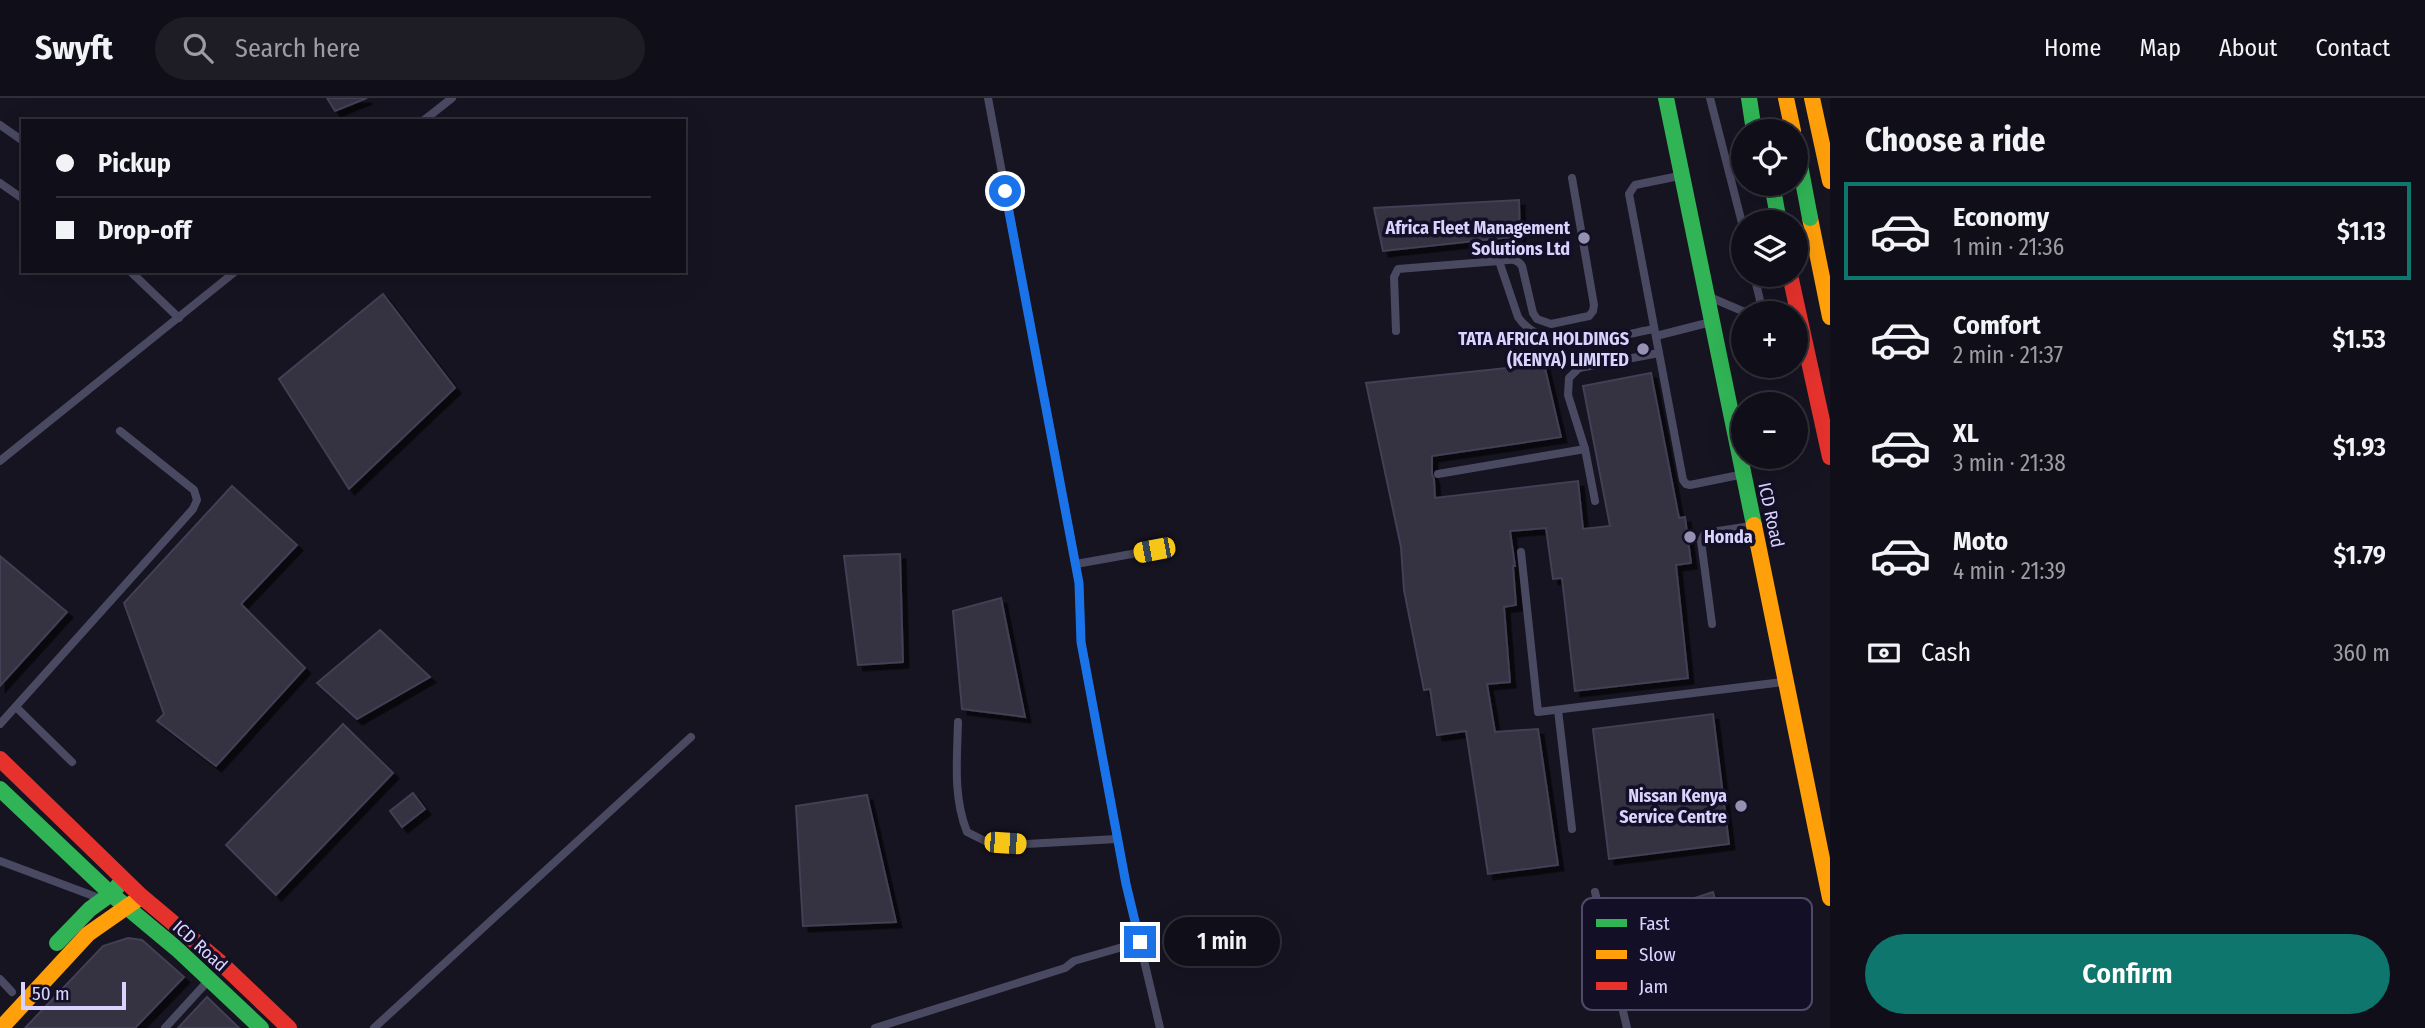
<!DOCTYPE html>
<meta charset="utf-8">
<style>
:root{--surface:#100f19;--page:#1e1d26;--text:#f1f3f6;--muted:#9c9ca2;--line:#302f38;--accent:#0f766e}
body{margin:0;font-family:"Fira Sans Condensed",sans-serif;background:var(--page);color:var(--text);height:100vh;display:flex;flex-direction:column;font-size:26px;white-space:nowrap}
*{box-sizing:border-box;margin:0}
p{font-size:23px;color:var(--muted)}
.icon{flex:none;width:38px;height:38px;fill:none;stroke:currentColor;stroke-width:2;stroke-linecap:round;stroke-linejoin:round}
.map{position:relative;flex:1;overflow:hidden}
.drawer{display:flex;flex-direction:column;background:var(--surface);width:595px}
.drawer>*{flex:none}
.banner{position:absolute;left:21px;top:21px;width:665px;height:154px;border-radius:0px;box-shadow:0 7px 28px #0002,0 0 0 2px var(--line);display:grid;align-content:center;height:154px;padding:0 35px;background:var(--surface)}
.controls{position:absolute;left:1731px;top:21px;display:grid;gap:14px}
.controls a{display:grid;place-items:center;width:77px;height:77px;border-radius:50%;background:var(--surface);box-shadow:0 7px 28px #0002,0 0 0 2px var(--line);font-size:35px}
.scale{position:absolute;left:21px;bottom:18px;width:105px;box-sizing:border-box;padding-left:7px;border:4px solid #d9d4ff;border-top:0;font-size:19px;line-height:24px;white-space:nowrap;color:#d9d4ff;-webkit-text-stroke:5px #130f26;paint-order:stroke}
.end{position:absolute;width:32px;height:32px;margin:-16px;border:9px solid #1a73e8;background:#fff;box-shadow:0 0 0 4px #fff}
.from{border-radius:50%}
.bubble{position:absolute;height:49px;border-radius:24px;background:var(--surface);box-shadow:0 7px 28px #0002,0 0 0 2px var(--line);font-size:23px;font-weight:600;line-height:49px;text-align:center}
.car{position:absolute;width:21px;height:42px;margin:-21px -10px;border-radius:9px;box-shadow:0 0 5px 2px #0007;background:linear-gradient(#f5c518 24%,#345 0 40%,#f5c518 0 76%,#345 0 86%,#f5c518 0)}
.banner b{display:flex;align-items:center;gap:24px;height:66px;font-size:26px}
.banner b+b{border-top:2px solid var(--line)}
.banner i{width:18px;height:18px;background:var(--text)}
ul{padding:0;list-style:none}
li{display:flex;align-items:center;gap:21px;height:98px;margin:0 14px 10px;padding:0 21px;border:4px solid transparent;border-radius:0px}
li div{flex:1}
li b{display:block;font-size:26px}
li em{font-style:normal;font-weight:600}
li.active{border-color:var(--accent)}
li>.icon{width:63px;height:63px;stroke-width:1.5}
h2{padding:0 35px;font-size:32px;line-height:84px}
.pay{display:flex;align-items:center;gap:18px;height:77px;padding:0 35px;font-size:26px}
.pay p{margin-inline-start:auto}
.action{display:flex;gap:14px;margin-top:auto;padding:14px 35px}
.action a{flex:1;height:80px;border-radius:42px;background:var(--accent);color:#fff;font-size:28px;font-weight:600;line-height:80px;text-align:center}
header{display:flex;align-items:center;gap:42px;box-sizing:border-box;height:98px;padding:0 35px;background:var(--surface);border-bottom:2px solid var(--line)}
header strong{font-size:33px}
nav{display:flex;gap:38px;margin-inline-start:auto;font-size:24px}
.search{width:490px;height:63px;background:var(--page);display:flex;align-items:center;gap:18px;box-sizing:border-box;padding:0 24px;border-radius:38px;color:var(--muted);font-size:26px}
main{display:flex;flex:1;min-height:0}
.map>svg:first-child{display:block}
.building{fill:#343243;stroke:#433f54;stroke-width:2;filter:url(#shadow)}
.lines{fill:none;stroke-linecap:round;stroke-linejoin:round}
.lane{stroke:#4a4962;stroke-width:8}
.fast{stroke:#30b455;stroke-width:16}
.slow{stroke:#ff9f0a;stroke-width:16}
.jam{stroke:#e5322d;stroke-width:16}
.fast-bridge{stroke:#30b455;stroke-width:16}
.slow-bridge{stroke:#ff9f0a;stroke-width:16}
.route{stroke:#1a73e8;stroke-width:9}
.poi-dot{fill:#9591b1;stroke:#130f26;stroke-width:2.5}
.labels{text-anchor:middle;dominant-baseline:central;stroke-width:7;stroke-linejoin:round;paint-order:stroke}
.poi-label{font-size:18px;font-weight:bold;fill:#d9d4ff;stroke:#130f26;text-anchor:end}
.street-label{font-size:18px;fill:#d9d4ff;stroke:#130f26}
.key{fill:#130f26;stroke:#4e4a67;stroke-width:2}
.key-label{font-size:19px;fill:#d9d4ff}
</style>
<header>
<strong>Swyft</strong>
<div class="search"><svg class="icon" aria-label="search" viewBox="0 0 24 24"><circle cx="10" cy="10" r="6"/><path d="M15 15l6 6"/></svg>Search here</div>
<nav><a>Home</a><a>Map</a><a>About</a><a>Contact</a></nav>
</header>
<main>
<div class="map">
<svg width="1830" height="930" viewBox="0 0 1830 930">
<defs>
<filter id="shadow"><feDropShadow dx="5.5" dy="5.5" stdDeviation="0" flood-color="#0009"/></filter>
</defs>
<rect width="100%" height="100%" fill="#161421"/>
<!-- building -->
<g class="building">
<path d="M327,0h40l-32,13z"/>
<path d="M1519,102l1,36 -137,15 -9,-43z"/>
<path d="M383,196l72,94 -106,101 -70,-110z"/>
<path d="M1544,266l17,73 -129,19v18l2,5 1,19 143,-17 5,48 27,-3 -27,-140 68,-13 28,145 6,-1 6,46 -15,2 12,113 -113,13 -13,-113 -9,1 -7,-51 -36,3 5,35h-2l3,39 -12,2 6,75 -23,2 8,48 43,-3 20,136 -70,9 -22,-143 -29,4 -7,-46 -6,1 -20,-100 -3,-43 -35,-164z"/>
<path d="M232,388l65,59 -56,59 64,64 -89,98 -59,-45 7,-7 -40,-111z"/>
<path d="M900,456l3,108 -45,3 -14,-109z"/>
<path d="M0,458l67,56 -67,74z"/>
<path d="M1001,500l24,119 -63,-8 -9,-98z"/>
<path d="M380,532l50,47 -73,42 -40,-36z"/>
<path d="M1713,616l16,130 -120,15 -16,-130z"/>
<path d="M343,626l50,49 -117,122 -50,-50z"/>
<path d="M413,695l12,16 -23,18 -12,-16z"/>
<path d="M867,697l29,127 -93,4 -7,-120z"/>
<path d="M1713,794l23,83 -104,10 -14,-62z"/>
<path d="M128,840l14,2 42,37 -49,51h-110l78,-82z"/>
<path d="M207,899l32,31h-61z"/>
</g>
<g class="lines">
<!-- lane -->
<g class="lane">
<path d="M988,0l91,485 2,59 45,242 34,144"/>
<path d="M1710,0l33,129"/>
<path d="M423,23l29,-23"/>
<path d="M0,27l23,16"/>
<path d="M1679,78l-44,9 -6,9 54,286 3,4 4,1 49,-10"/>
<path d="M0,85l23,16"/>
<path d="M1499,163c10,-1 17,-4 23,5l11,47 4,6 14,5 38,-8 4,-5 1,-6 -22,-127"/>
<path d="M130,173l49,47"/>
<path d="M1754,177l9,38"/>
<path d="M1712,200l35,15"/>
<path d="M1396,233l-2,-54 4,-8 101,-8 19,56c28,41 97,19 136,12"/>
<path d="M1656,238l55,-14"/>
<path d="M0,363l236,-190"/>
<path d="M1438,376l147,-25"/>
<path d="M1595,403l-10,-52 -17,-54 1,-17 10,-10 80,-15"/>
<path d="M1521,454l17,160 245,-30"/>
<path d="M1076,466l78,-14"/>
<path d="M1712,526l-11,-83 4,-8 46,-7"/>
<path d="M16,609l56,55"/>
<path d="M1558,612l14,119"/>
<path d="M958,624c-1,37 -5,75 9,110l18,9 41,3 91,-5"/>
<path d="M0,626l193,-215 4,-9 -3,-10 -74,-59"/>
<path d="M0,763l99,37"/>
<path d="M1595,794l32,136"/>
<path d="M0,881l12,13"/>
<path d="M165,930l42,-46"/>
<path d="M374,930l317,-291"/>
<path d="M875,930l190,-60 9,-7 66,-19"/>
</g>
<!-- fast -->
<g class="fast">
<path d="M1666,0l88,427"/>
<path d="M1749,0l5,33"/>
<path d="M1772,86l7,38"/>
<path d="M0,691l111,105 66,55 84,79"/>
<path d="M57,845l33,-34 21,-15 11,-13"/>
</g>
<!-- slow -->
<g class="slow">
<path d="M1786,0l7,33"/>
<path d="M1810,120l20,99"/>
<path d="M1754,427l76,373"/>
<path d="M1,930l87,-94 50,-35"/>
</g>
<!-- jam -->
<g class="jam">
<path d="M1790,177l40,182"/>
<path d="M0,661l141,137 81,68 67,64"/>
</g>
<!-- fast-bridge -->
<path class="fast-bridge" d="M1796,46l14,74"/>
<!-- slow-bridge -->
<path class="slow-bridge" d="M1812,0l18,83"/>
</g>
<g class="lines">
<!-- route -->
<path class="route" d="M1005,93l74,392 2,59 45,242 14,58"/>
</g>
<!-- markers -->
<g class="poi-dot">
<circle cx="1584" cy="140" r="7"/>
<circle cx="1643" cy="251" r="7"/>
<circle cx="1690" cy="439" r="7"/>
<circle cx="1741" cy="708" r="7"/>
</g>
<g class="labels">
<!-- poi labels -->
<g class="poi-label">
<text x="1570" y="130">Africa Fleet Management<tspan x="1570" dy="21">Solutions Ltd</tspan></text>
<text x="1629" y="241">TATA AFRICA HOLDINGS<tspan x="1629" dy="21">(KENYA) LIMITED</tspan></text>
<text x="1704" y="439" text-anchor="start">Honda</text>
<text x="1727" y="698">Nissan Kenya<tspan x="1727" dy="21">Service Centre</tspan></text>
</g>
<!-- street labels -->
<g class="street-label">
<text transform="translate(1771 417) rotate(78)">ICD Road</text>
<text transform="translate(200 848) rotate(42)">ICD Road</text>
</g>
</g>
<!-- legend -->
<rect x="1582" y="800" width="230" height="112" rx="10" class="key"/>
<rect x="1596" y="821" width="31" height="8" fill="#30b455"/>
<rect x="1596" y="852" width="31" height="9" fill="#ff9f0a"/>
<rect x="1596" y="884" width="31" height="8" fill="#e5322d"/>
<g class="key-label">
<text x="1639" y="832">Fast</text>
<text x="1639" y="863">Slow</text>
<text x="1639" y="895">Jam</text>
</g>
</svg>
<div class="controls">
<a><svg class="icon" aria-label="locate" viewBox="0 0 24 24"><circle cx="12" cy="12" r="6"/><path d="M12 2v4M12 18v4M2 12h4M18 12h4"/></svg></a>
<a><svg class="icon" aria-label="layers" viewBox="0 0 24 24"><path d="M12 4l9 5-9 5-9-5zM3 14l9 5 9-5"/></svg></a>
<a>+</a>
<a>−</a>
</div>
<div class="scale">50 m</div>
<i class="end from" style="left:1005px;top:93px"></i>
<i class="end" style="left:1140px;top:844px"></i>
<div class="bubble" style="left:1164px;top:819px;width:116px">1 min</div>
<i class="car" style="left:1154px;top:452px;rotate:259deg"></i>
<i class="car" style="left:1005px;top:745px;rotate:94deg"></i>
<div class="banner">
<b><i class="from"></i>Pickup</b>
<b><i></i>Drop-off</b>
</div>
</div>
<section class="drawer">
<h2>Choose a ride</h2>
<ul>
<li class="active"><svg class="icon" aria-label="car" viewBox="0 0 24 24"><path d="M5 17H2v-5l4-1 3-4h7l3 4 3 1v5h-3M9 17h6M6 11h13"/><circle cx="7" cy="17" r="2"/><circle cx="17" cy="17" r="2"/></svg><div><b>Economy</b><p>1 min · 21:36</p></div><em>$1.13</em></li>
<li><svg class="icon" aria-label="car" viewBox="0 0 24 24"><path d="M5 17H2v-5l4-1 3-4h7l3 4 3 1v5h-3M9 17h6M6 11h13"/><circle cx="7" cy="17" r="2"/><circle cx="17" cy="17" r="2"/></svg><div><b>Comfort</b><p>2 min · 21:37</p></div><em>$1.53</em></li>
<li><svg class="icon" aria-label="car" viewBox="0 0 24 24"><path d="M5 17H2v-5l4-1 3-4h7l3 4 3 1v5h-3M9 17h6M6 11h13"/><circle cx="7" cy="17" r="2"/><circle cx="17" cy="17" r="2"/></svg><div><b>XL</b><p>3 min · 21:38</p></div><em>$1.93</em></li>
<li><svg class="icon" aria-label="car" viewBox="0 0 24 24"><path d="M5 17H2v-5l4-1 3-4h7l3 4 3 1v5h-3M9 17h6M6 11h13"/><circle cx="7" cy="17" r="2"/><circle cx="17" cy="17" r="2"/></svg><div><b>Moto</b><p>4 min · 21:39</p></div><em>$1.79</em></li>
</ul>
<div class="pay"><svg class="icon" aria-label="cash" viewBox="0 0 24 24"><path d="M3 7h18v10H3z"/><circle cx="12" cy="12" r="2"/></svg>Cash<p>360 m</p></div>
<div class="action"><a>Confirm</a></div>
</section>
</main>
